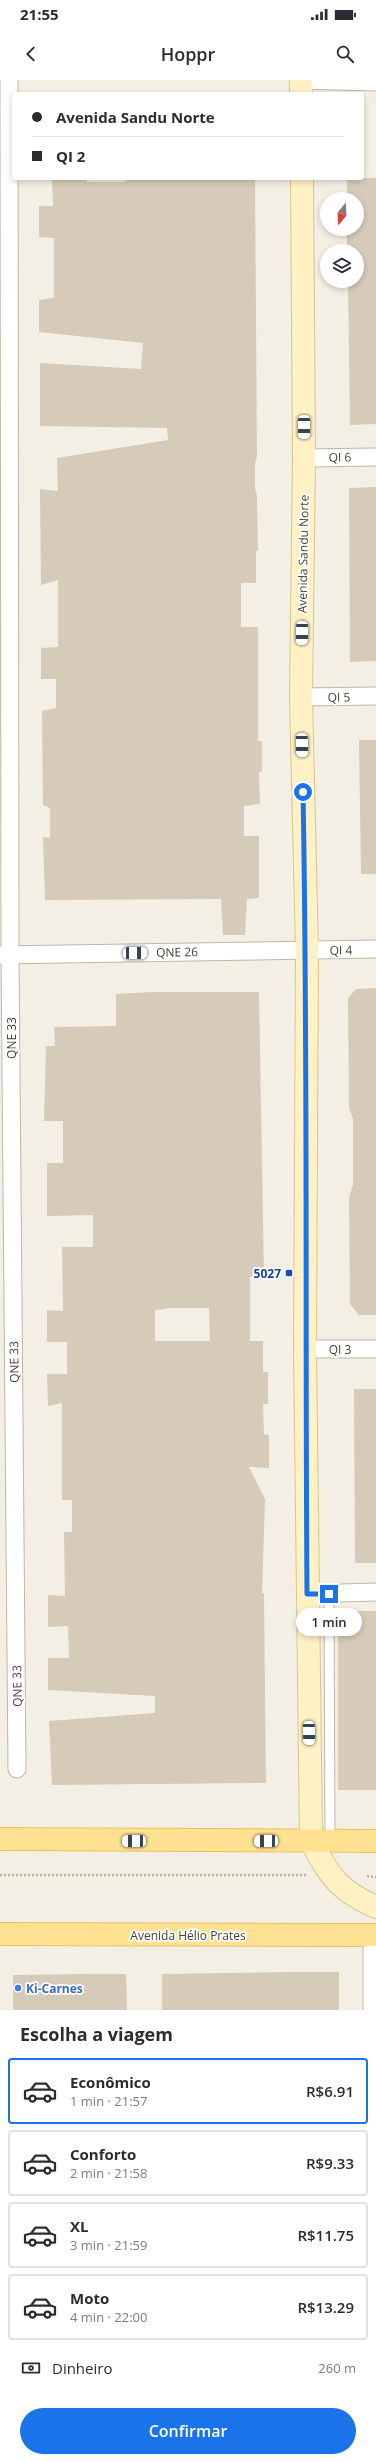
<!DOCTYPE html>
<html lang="pt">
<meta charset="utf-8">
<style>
:root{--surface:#fff;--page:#f7f7f7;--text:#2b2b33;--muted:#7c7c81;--line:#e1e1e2;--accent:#1a73e8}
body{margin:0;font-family:"Open Sans",sans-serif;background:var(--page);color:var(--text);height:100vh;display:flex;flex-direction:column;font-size:15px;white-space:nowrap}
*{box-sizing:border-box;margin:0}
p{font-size:13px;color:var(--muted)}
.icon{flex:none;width:22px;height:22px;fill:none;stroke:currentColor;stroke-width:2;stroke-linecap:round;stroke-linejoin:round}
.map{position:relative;height:1930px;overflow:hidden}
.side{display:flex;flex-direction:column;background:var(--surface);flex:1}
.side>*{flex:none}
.top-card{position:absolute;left:12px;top:12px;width:352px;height:88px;border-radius:4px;box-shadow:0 2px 6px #0003;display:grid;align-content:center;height:88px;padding:0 20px;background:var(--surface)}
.needle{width:26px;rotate:198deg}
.controls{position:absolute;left:320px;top:112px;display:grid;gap:8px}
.controls a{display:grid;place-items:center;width:44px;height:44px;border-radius:50%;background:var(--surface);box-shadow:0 2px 6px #0003;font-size:20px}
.end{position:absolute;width:18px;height:18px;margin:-9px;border:5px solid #1a73e8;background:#fff;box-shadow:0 0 0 2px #fff}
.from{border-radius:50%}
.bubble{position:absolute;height:28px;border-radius:14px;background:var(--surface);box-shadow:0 2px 6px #0003;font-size:13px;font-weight:600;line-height:28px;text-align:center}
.car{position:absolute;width:12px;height:24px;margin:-12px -6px;border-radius:5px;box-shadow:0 0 3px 1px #0007;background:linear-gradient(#fff 24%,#345 0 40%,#fff 0 76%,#345 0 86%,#fff 0)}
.top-card b{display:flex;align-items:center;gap:14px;height:38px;font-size:15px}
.top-card b+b{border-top:1px solid var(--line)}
.top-card i{width:10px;height:10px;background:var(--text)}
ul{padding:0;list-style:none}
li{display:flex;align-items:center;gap:12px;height:66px;margin:0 8px 6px;padding:0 12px;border:2px solid var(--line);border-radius:4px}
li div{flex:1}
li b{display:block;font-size:15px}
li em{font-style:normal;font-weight:600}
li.selected{border-color:var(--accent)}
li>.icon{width:36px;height:36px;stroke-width:1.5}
h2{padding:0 20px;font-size:18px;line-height:48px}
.pay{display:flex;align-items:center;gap:10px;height:44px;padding:0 20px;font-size:15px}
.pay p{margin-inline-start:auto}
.button{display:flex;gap:8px;margin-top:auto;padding:8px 20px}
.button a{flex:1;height:46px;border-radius:24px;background:var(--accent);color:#fff;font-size:16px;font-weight:600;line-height:46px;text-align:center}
.status{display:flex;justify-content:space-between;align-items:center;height:28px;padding:0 20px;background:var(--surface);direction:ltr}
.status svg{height:11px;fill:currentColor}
header{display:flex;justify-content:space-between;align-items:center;height:52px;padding:0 20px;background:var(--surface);font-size:18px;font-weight:600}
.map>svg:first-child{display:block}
.building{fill:#d6cbb9;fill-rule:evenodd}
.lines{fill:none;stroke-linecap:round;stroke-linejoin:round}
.lane-casing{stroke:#bfb7a7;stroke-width:11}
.street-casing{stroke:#bfb7a7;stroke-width:19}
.secondary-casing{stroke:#d6c591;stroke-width:24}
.primary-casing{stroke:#ebc25b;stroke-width:24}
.path{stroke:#c2b397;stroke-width:2.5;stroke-dasharray:2 2;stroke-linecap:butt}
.lane{stroke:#fff;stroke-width:9}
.street{stroke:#fff;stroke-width:17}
.secondary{stroke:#fff1c3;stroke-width:22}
.primary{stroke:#ffe192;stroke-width:22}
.route{stroke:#1a73e8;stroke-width:5}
.transit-dot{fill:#1a4fb4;stroke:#fff;stroke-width:1.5}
.shop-dot{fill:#3f7fe0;stroke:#fff;stroke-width:1.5}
.labels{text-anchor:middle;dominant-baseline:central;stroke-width:3.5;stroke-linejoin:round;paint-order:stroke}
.street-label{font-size:12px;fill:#463f34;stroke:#fff}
.transit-label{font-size:12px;font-weight:bold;fill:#164399;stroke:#fff;text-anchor:end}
.shop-label{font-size:12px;font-weight:bold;fill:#366cbe;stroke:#fff;text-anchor:start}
</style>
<div class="status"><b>21:55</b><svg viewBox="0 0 49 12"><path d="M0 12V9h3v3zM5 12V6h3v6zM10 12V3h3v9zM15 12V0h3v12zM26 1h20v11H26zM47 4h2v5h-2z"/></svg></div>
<header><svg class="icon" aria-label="back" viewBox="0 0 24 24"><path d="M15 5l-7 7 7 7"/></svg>Hoppr<svg class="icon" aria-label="search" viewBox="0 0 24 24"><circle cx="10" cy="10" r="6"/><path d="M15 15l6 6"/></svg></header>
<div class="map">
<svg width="376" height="1930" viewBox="0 0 376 1930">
<rect width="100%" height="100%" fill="#f3efe5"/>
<!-- building -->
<g class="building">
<path d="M52,98h35v4h38l1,-4h129l2,278 -2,7v26l2,7 1,55h-2v32h-15v44h17v114h4v31h-3l1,32 -16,2v30h15v62l-12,1 -2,36h-22l-2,-36 -176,1 -2,-63 7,1v-30l-7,-3 -1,-94 14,-3v-29h-15v-31l17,-1v-67l-17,5 -1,-96 18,2 -1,-33 111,-18 -1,-12 -127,-2v-63l101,6 2,-26 -104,-11v-32l15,-2v-60l-15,-1v-31h14z"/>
<path d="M347,98h29v246l-26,1 -2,-144h9v-30h-10v-22h10v-30h-10z"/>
<path d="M376,407v174l-26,1 -1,-174z"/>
<path d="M359,660h17v134h-15z"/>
<path d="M376,908v327h-17l-9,-11 -1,-106 4,-14v-65l-4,-11 -1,-110 8,-9z"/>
<path d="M153,912h106l5,285h-14v64h13v31h5v32h-5l1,30 5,1v33l-20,-1 16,32 -3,95 2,-1 2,190 -214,2 -3,-64 106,-8v-17l-107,-6v-32h21l-1,-32 -20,1v-32l17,1 -1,-64h8v-32h-10v-97l-14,3 -1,-32h20v-32h-20v-32l16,1 -1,-64h31v-32l-46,1v-53h16v-42h-19l2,-75h9l-1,-19 62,-1v-32zM172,1228h37l1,33h-55v-31z"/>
<path d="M354,1309h22v174h-21z"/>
<rect x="338" y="1531" width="38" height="179"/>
<path d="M295,1892h44v38h-177v-36z"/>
<path d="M86,1894h40l1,36h-114v-35z"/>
</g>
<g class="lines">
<defs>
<path id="lane" d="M329,1513l1,247"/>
<g id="street">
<path d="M9,0l1,875 7,814"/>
<path d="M298,0l78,2"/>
<path d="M304,378l72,-1"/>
<path d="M301,617l75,-1"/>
<path d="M0,875l376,-6"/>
<path d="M305,1269h71"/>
<path d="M307,1514l69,-2"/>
<path d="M372,1855v75"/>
</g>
<g id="secondary">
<path d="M301,0v14"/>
<path d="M302,98l2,280 -3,239 6,253 -2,399 6,492c19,36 27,49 65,66"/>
</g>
<g id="primary">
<path d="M0,1759l376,2"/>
<path d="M0,1854l376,1"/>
</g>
</defs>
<!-- lane casing -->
<use href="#lane" class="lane-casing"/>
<!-- street casing -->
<use href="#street" class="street-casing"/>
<!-- secondary casing -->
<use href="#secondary" class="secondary-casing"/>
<!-- primary casing -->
<use href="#primary" class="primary-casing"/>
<!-- path -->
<g class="path">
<path d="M0,1795h306"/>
<path d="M367,1796l9,1"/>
</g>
<!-- lane -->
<use href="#lane" class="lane"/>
<!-- street -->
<use href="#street" class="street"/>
<!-- secondary -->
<use href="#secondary" class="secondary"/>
<!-- primary -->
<use href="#primary" class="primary"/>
</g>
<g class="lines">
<!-- route -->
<path class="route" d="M303,712c5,267 2,535 4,802h22"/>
</g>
<!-- markers -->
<rect class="transit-dot" x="285" y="1189" width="8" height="8" rx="2"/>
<circle class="shop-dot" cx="18" cy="1908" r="4"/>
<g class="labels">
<!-- street labels -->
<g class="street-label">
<text transform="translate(340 377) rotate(-1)">QI 6</text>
<text transform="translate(303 474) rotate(-89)">Avenida Sandu Norte</text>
<text transform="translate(339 617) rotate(-1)">QI 5</text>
<text transform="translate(341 870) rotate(-1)">QI 4</text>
<text transform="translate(177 872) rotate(-1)">QNE 26</text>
<text transform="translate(11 958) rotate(-90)">QNE 33</text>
<text x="340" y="1269">QI 3</text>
<text transform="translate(14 1282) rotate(-91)">QNE 33</text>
<text transform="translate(17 1606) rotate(-91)">QNE 33</text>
<text x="188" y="1855">Avenida Hélio Prates</text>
</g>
<!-- transit labels -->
<g class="transit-label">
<text x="281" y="1193">5027</text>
</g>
<!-- shop labels -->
<g class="shop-label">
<text x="26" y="1908">Ki-Carnes</text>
</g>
</g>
</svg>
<div class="controls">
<a><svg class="needle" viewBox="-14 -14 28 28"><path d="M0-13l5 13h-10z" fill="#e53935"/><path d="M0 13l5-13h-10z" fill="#7c7c81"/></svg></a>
<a><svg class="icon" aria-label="layers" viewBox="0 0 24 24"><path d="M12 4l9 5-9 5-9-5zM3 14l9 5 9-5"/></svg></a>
</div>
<i class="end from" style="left:303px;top:712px"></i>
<i class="end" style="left:329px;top:1514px"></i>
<div class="bubble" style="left:296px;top:1528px;width:66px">1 min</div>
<i class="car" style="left:304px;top:347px;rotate:180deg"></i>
<i class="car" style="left:302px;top:553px;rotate:181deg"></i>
<i class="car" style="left:302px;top:665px;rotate:179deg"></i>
<i class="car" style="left:135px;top:873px;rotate:89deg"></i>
<i class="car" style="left:309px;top:1653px;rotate:179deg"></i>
<i class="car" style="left:134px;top:1761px;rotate:270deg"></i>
<i class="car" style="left:266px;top:1761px;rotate:270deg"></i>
<div class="top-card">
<b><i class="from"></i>Avenida Sandu Norte</b>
<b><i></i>QI 2</b>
</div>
</div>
<section class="side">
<h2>Escolha a viagem</h2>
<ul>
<li class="selected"><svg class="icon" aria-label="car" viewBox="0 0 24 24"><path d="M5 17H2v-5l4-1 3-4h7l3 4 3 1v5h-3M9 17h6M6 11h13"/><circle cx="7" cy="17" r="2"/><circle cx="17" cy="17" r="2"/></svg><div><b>Econômico</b><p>1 min · 21:57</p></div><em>R$6.91</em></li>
<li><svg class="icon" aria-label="car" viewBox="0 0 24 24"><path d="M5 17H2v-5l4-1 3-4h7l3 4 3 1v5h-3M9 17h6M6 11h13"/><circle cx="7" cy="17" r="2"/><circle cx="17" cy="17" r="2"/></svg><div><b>Conforto</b><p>2 min · 21:58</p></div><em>R$9.33</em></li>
<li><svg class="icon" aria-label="car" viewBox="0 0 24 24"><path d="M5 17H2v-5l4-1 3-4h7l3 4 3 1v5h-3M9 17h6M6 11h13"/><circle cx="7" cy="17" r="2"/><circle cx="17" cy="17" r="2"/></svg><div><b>XL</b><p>3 min · 21:59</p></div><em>R$11.75</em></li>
<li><svg class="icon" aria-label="car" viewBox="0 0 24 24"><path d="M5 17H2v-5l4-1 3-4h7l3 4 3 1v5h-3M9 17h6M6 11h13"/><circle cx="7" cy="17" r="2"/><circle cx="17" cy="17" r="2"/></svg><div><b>Moto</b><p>4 min · 22:00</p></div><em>R$13.29</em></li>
</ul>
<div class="pay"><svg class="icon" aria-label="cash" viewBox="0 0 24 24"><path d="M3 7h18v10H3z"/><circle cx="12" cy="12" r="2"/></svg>Dinheiro<p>260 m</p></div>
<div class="button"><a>Confirmar</a></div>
</section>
